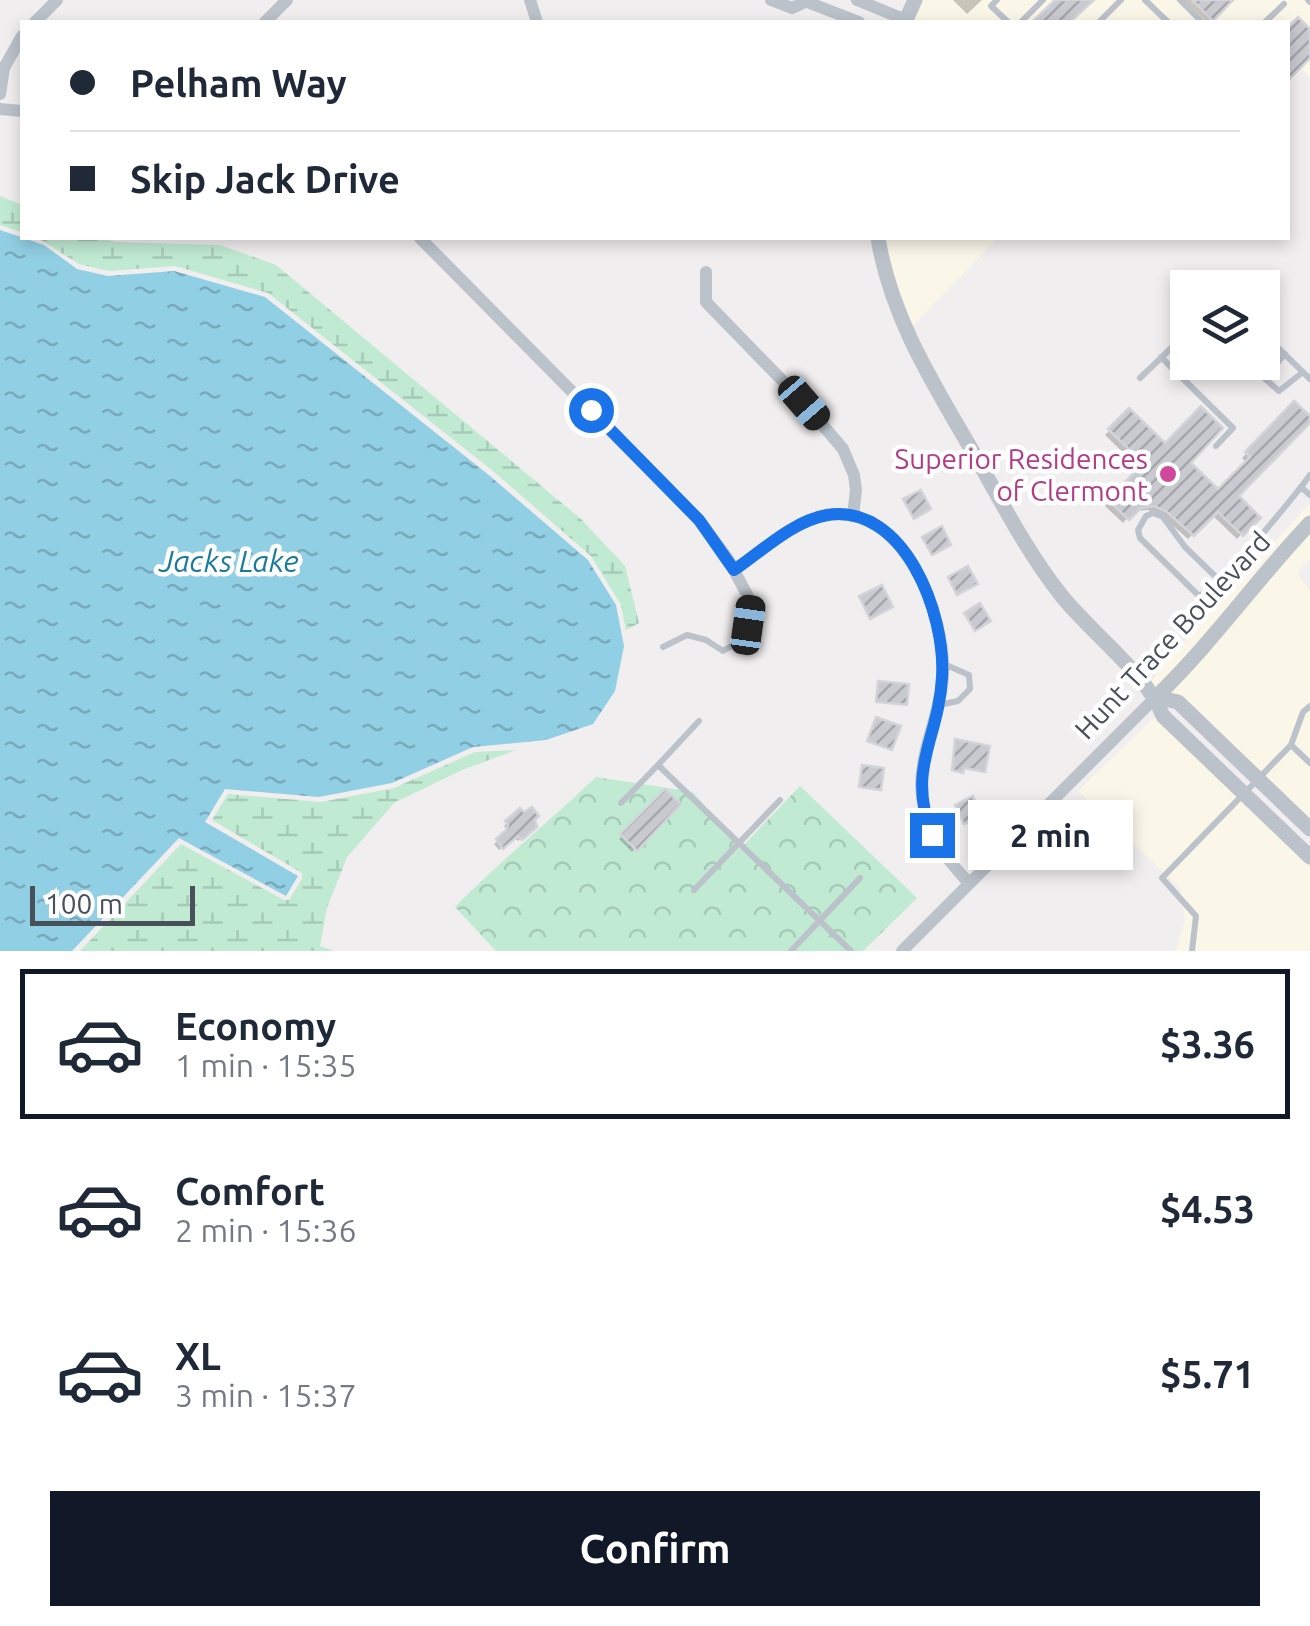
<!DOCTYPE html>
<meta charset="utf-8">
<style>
:root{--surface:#fff;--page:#f2f2f3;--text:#1f2937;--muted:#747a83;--line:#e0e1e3;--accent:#111827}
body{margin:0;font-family:Ubuntu,sans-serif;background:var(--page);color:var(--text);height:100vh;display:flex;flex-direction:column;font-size:38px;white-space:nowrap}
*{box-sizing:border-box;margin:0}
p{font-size:32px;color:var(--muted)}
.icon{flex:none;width:55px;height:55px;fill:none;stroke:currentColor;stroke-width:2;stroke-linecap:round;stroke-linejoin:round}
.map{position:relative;height:951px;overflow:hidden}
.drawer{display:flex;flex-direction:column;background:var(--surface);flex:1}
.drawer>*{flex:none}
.banner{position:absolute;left:20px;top:20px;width:1270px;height:220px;border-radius:0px;box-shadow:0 5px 15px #0003;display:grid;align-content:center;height:220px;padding:0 50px;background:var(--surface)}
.buttons{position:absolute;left:1170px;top:270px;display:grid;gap:20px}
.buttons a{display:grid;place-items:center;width:110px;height:110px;border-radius:0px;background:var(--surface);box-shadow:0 5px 15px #0003;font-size:50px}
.scale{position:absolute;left:30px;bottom:25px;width:165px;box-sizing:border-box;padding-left:10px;border:5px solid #48505a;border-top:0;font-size:28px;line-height:35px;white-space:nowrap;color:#48505a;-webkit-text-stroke:8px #fff;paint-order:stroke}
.end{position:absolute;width:45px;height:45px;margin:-22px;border:12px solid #1a73e8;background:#fff;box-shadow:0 0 0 5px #fff}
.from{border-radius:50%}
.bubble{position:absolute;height:70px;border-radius:0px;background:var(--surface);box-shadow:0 5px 15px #0003;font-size:32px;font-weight:700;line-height:70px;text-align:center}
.car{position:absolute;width:30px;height:60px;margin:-30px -15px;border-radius:12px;box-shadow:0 0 8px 2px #0007;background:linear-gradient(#222 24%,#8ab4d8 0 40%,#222 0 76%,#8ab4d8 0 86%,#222 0)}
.banner b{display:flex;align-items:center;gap:35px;height:95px;font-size:38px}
.banner b+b{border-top:2px solid var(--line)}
.banner i{width:25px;height:25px;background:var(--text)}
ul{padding:18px 0 0;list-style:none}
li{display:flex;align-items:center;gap:30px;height:150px;margin:0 20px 15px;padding:0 30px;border:5px solid transparent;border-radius:0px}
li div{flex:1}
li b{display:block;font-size:38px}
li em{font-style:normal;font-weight:700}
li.selected{border-color:var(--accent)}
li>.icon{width:90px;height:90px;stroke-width:1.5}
.button{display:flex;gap:20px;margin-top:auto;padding:20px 50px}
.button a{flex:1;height:115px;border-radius:0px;background:var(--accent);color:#fff;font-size:40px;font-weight:700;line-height:115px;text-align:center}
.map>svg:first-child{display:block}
.commercial{fill:#faf6e8}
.forest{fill:url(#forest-crowns)}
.wetland{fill:url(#wetland-marsh)}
.water{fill:url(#water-ripples)}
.shadow{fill:#0003}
.building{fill:url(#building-hatch);stroke:#d2d4d9;stroke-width:2.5}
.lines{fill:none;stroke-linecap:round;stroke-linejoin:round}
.service{stroke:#bbc2ca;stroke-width:6}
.minor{stroke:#bbc2ca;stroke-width:12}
.tertiary{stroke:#bbc2ca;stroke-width:15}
.route{stroke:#1a73e8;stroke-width:12}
.hotel-dot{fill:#d1479c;stroke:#fff;stroke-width:4}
.labels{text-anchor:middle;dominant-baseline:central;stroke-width:9;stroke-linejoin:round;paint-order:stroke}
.hotel-label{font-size:28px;fill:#b23c85;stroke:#fff;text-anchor:end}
.street-label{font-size:28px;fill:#48505a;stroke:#fff}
.water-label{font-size:30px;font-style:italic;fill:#197b9c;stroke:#fff}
</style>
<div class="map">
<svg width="1310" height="951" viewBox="0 0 1310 951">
<defs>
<pattern id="forest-crowns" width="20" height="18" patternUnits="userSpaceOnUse" patternTransform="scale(2.5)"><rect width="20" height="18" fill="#c0ead2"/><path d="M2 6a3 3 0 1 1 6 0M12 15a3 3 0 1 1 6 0" fill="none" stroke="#a6cab7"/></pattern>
<pattern id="wetland-marsh" width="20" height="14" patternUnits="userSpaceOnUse" patternTransform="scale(2.5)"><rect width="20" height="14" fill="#c0ead2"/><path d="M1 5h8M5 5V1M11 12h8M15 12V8" fill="none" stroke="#a6cab7"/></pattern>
<pattern id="water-ripples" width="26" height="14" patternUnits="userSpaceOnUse" patternTransform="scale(2.5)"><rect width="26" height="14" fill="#91cfe4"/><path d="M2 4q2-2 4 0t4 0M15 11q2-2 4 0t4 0" fill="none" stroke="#78aabc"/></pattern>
<pattern id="building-hatch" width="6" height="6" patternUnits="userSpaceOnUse" patternTransform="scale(2.5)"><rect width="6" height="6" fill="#c9cad0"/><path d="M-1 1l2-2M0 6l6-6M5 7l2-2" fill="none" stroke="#a5a6ac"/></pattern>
</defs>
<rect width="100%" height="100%" fill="#f0eeee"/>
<!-- commercial -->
<g class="commercial">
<path d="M922,0h388v78l-8,-8 -14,15v-63h-376z"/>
<path d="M884,238h114l-87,90 -12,-30z"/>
<path d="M1310,503v11l-53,56 -43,57 -58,61 -6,-5 16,-21z"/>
<path d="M1310,532v27l-13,14 13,17v231l-141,-127 54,-59 43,-57z"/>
<path d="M1157,715l153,152v84h-135l10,-30 -5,-33 -102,-97z"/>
</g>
<!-- forest -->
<path class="forest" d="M596,777l97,15 47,57 60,-63 117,112 -54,53h-367l-41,-44c45,-46 95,-86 141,-130z"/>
<!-- wetland -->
<g class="wetland">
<path d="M0,196l22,9v27l-22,-7z"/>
<path d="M38,238h64l13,4 105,3 56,20 305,254 44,47 14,57 -13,7 -5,-25 -30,-49 -98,-85 -225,-178 -93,-27 -67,5 -29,-7z"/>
<path d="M516,750l-54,20 -68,33 -47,54 -20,51 -7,38 14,5h-254l101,-107 103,56h5l13,-21v-6l-90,-53 16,-26 93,8 73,-14 81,-36z"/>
</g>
<!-- water -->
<path class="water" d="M0,230l44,15 33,24 31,7 66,-5 91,26 225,179 98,84 28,45 8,41 -9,45 -22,33 -47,16 -73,7 -81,36 -73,14 -94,-8 -20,33 93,54 -12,20 -107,-58 -107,113h-72z"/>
<!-- shadow -->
<g class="shadow">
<path d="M953,0h29l-15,14z"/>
<path d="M1183,0h47l-23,22z"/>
<path d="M1294,404l-59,92 22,22 -20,21 -25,-24 -24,24 -27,-24 -13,-5 -14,1 -11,12 -18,-17 36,-36 -36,-35 24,-23 89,80 29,-29 -5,-5z"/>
<path d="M664,794l13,10 -45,48 -13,-13z"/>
<path d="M520,811l12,8 2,7 -16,15 -4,-4 -15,13 -5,-6 10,-9 3,-5 -3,-4z"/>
</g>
<!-- building -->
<g class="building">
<path d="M1055,0h39l-24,22h-38z"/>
<path d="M1192,0h41l-20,21z"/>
<path d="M1298,17l12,12v29l-22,23v-54z"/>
<path d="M1294,401l16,15v7l-71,73 22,22 -18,18 -25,-24 -24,24 -28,-25 -12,-5 -13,2 -12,12 -21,-20 35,-37 -35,-34 21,-21 36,35 36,-37 22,22 -32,35 27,26 32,-32 -5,-5z"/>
<path d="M921,490l10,19 -17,10 -11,-20z"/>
<path d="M942,526l9,19 -19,10 -10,-18z"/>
<path d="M968,566l10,18 -21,11 -9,-18z"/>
<path d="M882,585l11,22 -23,12 -11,-23z"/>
<path d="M980,603l11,18 -16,10 -11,-18z"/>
<path d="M878,681l31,3 -2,21 -31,-3z"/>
<path d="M876,717l25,9 -9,24 -25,-9z"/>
<path d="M955,739l35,7 -5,26 -21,-4 -1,5 -11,-3z"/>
<path d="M862,765l22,3 -3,22 -22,-3z"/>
<path d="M665,789l16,15 -44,47 -17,-17z"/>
<path d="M973,796l9,19 -18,9 -9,-19z"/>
<path d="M532,807l7,9 -4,4 2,7 -15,13 -4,-4 -15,13 -7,-10 10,-9 2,-5 -3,-4 15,-13 4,4z"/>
</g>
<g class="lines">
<!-- service -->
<g class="service">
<path d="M997,0l-6,6 17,16"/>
<path d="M1145,0l23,22"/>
<path d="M1180,0l22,22"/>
<path d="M1308,0l2,2"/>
<path d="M1021,22l22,-22"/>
<path d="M1099,22l22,-22"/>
<path d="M1265,22l19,-18"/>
<path d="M1262,332l48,47"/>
<path d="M1285,354l-21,24 15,13 24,-19"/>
<path d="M1161,357l72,71 -17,18"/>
<path d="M1140,378l48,-46"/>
<path d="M1301,487l9,-12"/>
<path d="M1218,579l-33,-32 -22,-30 -10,-4 -7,3 -8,14 2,8 59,58c32,-21 77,-78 102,-109l9,8"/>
<path d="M663,647l24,-12 19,5 17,11 10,-6 14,-19"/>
<path d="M939,705l19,-4 12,-12 -1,-14 -25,-11"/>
<path d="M1291,745l19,18"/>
<path d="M658,765l41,-44"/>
<path d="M621,803l37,-38 193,186"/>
<path d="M694,890l86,-90"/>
<path d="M791,951l69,-73"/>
<path d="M1192,951l4,-35 -34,-38 129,-133 12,-33 7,-6"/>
</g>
<!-- minor -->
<g class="minor">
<path d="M530,0l7,22"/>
<path d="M771,0l21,8 17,-8"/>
<path d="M857,0l49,20"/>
<path d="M807,2l52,20"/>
<path d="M35,22l22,-22"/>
<path d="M265,22l22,-22"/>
<path d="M0,94l4,-26 18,-32"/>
<path d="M0,109l22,2"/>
<path d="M420,238l279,282 29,39 23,43 -3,23"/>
<path d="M706,272v30l98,101 39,46 11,26 2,15 -3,26"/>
<path d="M735,570c25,-18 54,-45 84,-53 82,-22 127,96 124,159 -3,42 -26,78 -21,121 4,35 23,61 47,86"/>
<path d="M902,951l254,-254"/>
</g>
<!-- tertiary -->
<g class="tertiary">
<path d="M905,22l10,-22"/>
<path d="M878,238c13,81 58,150 99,221 26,46 51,94 84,136 29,37 87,80 102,121l147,141"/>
<path d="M1156,697c56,-54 101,-118 154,-174"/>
<path d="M1156,697l22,5 132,127"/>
</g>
</g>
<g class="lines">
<!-- route -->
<path class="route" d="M591,410l108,110 35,50c28,-19 59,-49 93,-55 78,-12 119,100 115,162 -3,63 -36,90 -10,158"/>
</g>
<!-- markers -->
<circle class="hotel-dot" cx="1168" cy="474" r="10"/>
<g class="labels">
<!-- hotel labels -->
<g class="hotel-label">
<text x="1148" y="458">Superior Residences<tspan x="1148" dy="32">of Clermont</tspan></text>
</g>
<!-- street labels -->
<g class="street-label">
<text transform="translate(1172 635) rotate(-47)">Hunt Trace Boulevard</text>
</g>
<!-- water labels -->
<g class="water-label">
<text x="229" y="561">Jacks Lake</text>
</g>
</g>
</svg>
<div class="buttons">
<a><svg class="icon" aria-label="layers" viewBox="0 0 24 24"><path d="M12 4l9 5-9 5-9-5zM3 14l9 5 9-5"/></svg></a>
</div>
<div class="scale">100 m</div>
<i class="end from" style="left:591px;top:410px"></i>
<i class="end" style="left:932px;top:835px"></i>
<div class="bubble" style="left:968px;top:800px;width:165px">2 min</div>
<i class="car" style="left:804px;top:403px;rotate:139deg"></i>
<i class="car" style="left:748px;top:625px;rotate:8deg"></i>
<div class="banner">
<b><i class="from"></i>Pelham Way</b>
<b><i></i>Skip Jack Drive</b>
</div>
</div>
<section class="drawer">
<ul>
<li class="selected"><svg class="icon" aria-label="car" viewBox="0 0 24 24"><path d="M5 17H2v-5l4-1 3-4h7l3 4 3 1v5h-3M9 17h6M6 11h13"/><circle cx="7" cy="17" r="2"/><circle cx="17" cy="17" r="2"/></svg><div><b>Economy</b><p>1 min · 15:35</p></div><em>$3.36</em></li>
<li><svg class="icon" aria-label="car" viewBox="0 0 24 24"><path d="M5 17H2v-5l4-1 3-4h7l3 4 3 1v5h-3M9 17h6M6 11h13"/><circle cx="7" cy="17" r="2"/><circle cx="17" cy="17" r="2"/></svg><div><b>Comfort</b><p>2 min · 15:36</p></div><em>$4.53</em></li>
<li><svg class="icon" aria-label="car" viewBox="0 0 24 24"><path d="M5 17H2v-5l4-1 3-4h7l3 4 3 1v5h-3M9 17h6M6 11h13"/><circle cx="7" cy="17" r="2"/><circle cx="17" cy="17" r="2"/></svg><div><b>XL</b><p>3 min · 15:37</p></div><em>$5.71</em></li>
</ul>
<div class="button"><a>Confirm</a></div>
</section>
